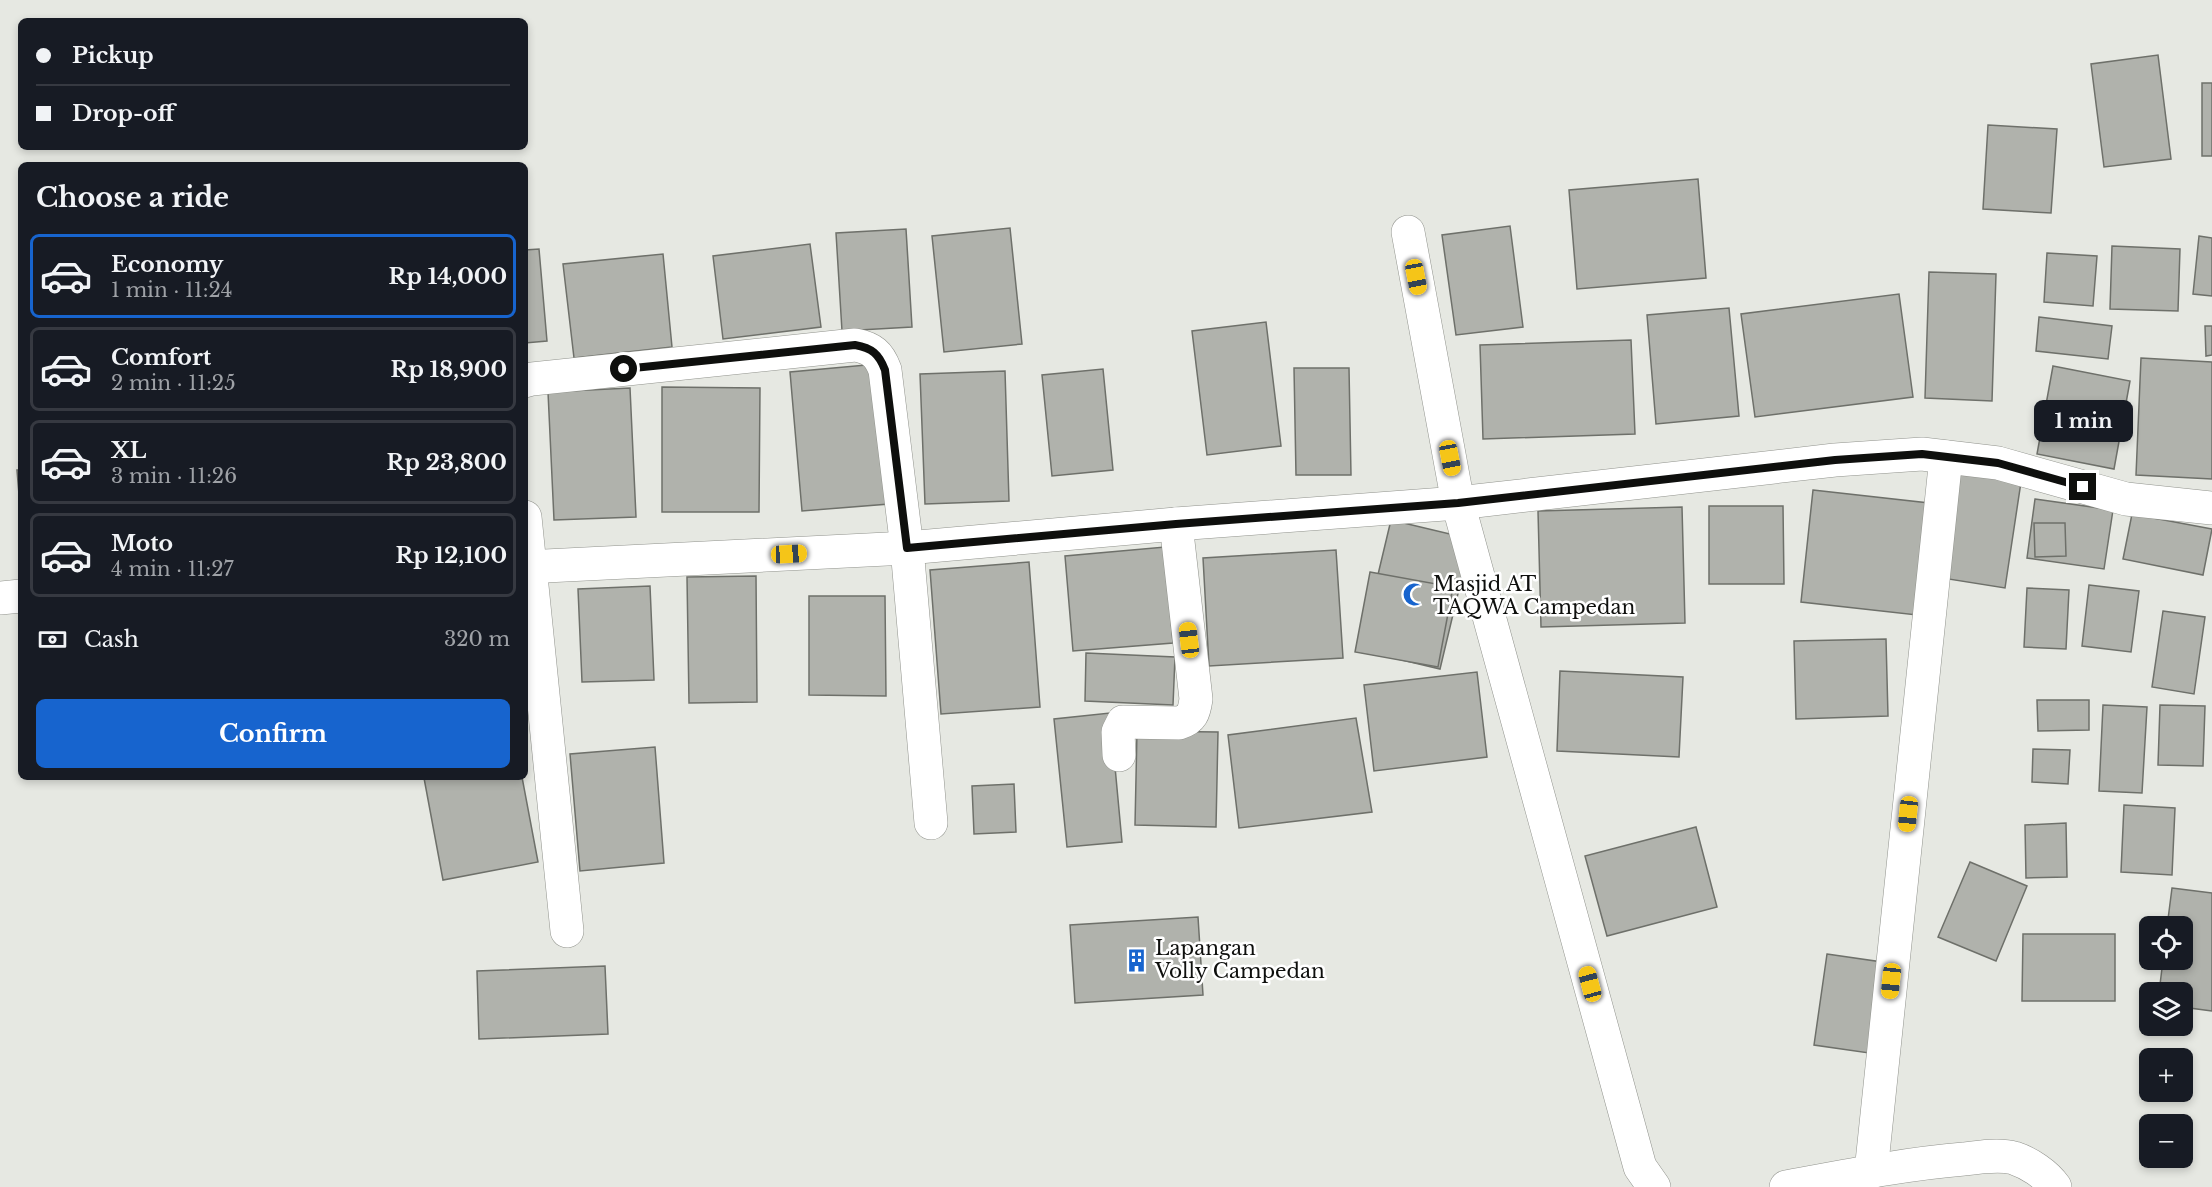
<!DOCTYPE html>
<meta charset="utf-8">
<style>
:root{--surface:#171b24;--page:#20242c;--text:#f1f3f6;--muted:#9ea1a6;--line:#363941;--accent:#1764ce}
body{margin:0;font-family:"Libre Baskerville",serif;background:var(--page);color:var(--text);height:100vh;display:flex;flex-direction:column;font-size:22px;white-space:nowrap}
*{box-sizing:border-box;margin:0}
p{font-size:20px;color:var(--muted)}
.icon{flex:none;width:33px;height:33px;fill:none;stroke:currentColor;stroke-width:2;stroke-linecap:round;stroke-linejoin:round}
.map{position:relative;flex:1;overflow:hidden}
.sheet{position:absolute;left:18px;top:162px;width:510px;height:618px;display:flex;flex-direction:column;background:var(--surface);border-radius:9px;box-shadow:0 3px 9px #0003}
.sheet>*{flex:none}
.guide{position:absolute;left:18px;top:18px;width:510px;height:132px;border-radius:9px;box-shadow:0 3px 9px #0003;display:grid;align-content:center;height:132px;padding:0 18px;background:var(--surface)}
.controls{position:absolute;left:2139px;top:916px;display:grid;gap:12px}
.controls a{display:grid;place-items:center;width:54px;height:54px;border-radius:9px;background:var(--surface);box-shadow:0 3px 9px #0003;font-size:30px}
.end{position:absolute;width:27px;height:27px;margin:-14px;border:8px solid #0e0f0d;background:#fff;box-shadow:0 0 0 3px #fff}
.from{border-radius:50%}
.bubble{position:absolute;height:42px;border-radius:9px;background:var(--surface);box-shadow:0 3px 9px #0003;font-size:20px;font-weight:700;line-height:42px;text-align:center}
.car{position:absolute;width:18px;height:36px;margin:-18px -9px;border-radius:8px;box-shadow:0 0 4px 2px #0007;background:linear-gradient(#f5c518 24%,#345 0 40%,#f5c518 0 76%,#345 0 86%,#f5c518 0)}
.guide b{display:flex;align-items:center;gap:21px;height:57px;font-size:22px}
.guide b+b{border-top:2px solid var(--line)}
.guide i{width:15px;height:15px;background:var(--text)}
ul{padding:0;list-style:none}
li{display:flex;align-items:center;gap:18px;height:84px;margin:0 12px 9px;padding:0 6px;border:3px solid var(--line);border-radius:9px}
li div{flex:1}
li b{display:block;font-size:22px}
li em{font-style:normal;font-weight:700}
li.on{border-color:var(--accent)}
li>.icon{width:54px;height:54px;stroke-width:1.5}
h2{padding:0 18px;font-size:27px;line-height:72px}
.pay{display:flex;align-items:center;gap:15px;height:66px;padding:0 18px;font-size:22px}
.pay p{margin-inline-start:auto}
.button{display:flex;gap:12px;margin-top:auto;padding:12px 18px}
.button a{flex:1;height:69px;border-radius:9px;background:var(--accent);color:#fff;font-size:24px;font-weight:700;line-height:69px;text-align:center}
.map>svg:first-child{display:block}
.building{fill:#b0b2ac;stroke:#6e706a;stroke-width:1.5}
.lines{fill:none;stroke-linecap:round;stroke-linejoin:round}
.minor-casing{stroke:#91938d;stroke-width:34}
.minor{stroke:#fff;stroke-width:33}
.route{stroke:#0e0f0d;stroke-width:8}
.labels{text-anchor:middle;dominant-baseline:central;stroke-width:5;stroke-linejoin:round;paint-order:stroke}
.poi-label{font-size:20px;fill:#0e0f0d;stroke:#fff;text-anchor:start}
</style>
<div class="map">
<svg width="2212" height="1187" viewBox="0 0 2212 1187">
<rect width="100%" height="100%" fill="#e6e8e2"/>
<!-- building -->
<g class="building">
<path d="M2158,55l13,104 -67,8 -13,-103z"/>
<rect x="2202" y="83" width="10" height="73"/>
<path d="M1988,125l69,4 -6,84 -68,-4z"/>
<path d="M1698,179l8,99 -129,11 -8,-99z"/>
<path d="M1510,226l13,101 -67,8 -14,-100z"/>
<path d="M1010,228l12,116 -78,8 -12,-116z"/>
<path d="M906,229l6,98 -70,4 -6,-98z"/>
<path d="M2199,236l13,2v58l-19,-2z"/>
<path d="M810,244l11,83 -98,12 -10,-83z"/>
<path d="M2112,246l68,3 -2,62 -68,-2z"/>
<path d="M539,249l8,92 -22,2v-93z"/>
<path d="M2047,253l50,3 -4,50 -49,-4z"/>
<path d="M663,254l9,93 -98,11 -11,-94z"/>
<path d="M1929,272l67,2 -4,127 -67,-3z"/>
<path d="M1899,294l14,103 -158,20 -14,-103z"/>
<path d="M1729,308l10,108 -83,8 -9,-109z"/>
<path d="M2039,317l73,9 -4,33 -72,-8z"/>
<path d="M1266,322l15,124 -74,9 -15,-124z"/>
<path d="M2205,326h7v29l-6,1z"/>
<path d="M1631,340l4,94 -152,5 -3,-94z"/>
<path d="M2141,358l71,4v117l-76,-4z"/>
<path d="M877,364l12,140 -87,7 -12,-139z"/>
<path d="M2053,366l77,15 -16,88 -77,-15z"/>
<path d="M1294,368h55l2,107h-55z"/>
<path d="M1103,369l10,101 -61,6 -10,-101z"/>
<path d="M1005,371l4,130 -84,3 -5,-130z"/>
<path d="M662,387l98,1 -1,124h-97z"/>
<path d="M630,388l6,129 -82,3 -6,-128z"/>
<path d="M17,470h4v49z"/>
<path d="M1958,472l63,10 -16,106 -63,-10z"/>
<path d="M1813,490l116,13 -12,112 -116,-13z"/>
<path d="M2035,499l78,11 -9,59 -77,-11z"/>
<path d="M1709,506h74l1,78h-75z"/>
<path d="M1682,507l3,116 -144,4 -3,-116z"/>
<path d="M2132,514l80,15 -9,46 -80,-16z"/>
<path d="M1391,520l80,19 -31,130 -80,-19z"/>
<path d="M2034,523h31l1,33 -31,1z"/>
<path d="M1165,547l8,96 -100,8 -8,-95z"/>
<path d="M1336,550l7,108 -134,8 -6,-108z"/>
<path d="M1029,562l11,145 -99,7 -11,-144z"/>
<path d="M1370,572l83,15 -15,80 -83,-15z"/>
<path d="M756,576l1,126 -68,1 -2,-126z"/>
<path d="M2089,585l50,6 -8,61 -49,-6z"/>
<path d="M650,586l4,94 -72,2 -4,-93z"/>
<path d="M2027,588l42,2 -3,59 -42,-2z"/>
<path d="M809,596h76l1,100 -77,-1z"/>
<path d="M2163,611l42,6 -11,77 -42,-7z"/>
<path d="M1886,639l2,77 -92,3 -2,-78z"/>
<path d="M1086,653l89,4 -2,48 -88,-4z"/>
<path d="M1560,671l123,6 -4,80 -122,-6z"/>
<path d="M1477,672l10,85 -113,14 -10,-86z"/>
<path d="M2037,700h52v30l-51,1z"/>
<path d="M2103,705l44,2 -5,86 -43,-2z"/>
<path d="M2160,705l45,1 -2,60 -45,-1z"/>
<path d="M1110,713l12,129 -55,5 -13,-128z"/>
<path d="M1356,718l16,94 -133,16 -11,-93z"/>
<path d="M1137,731l81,1 -2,95 -81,-2z"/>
<path d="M655,747l9,116 -84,8 -10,-117z"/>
<path d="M2033,749l37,1 -2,34 -36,-2z"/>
<path d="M430,777h92l16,85 -95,18 -19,-102z"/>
<path d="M1014,784l2,48 -42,2 -2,-48z"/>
<path d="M2124,805l51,3 -3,67 -51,-3z"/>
<path d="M2066,823l1,54 -41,1 -1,-53z"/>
<path d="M1696,827l21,80 -110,29 -22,-80z"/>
<path d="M1970,862l57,24 -31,75 -58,-24z"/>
<path d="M2172,888l40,5v118l-30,-4v-14h-23l4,-33h19v-33h-15z"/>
<path d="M1198,917l5,78 -128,8 -5,-78z"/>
<path d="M2023,934h92v67h-93z"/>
<path d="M1827,954l55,8 -13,91 -55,-8z"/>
<path d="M605,966l3,68 -129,5 -2,-68z"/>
</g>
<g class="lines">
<defs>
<g id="minor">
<path d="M1408,232l50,271 182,664 14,20"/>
<path d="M525,381l7,-2 323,-34c17,3 24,9 30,25l22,178 24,275"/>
<path d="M525,517l42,414"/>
<path d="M525,567l382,-19 269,-24 282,-21 377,-43 87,-6 76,9 128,36 86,9"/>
<path d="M0,598l21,-2"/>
<path d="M1119,755l-1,-23 5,-10 56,1c13,-4 15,-10 17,-24l-20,-175"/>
<path d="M1871,1172l75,-715"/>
<path d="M1786,1187c59,-11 118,-23 178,-28 15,-2 36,-5 50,-1 15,5 32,16 41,29"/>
</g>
</defs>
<!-- minor casing -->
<use href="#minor" class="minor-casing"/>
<!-- minor -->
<use href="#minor" class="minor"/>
</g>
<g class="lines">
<!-- route -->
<path class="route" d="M624,369l231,-24c17,3 24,9 30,25l22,178 269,-24 282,-21 377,-43 87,-6 76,9 85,24"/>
</g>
<!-- icons -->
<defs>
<symbol id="mosque-bare" viewBox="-9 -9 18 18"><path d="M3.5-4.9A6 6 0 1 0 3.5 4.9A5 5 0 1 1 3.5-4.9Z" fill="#1764ce" stroke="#fff" stroke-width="2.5" paint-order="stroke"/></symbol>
<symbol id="building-bare" viewBox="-9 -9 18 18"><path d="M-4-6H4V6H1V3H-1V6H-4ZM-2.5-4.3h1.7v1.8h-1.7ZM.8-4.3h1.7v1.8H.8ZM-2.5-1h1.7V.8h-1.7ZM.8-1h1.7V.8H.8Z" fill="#1764ce" stroke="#fff" stroke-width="2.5" paint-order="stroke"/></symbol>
</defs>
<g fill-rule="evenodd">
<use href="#mosque-bare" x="1398" y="578" width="33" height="33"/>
<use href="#building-bare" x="1120" y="944" width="33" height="33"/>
</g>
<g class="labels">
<!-- poi labels -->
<g class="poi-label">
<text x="1433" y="584">Masjid AT<tspan x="1433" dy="23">TAQWA Campedan</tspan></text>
<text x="1155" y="948">Lapangan<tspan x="1155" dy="23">Volly Campedan</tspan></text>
</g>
</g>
</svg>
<div class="controls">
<a><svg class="icon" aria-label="locate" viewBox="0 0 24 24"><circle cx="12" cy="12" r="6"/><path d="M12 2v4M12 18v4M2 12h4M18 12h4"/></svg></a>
<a><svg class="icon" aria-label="layers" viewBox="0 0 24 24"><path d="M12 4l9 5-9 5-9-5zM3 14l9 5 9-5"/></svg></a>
<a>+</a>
<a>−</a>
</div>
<i class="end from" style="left:624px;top:369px"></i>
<i class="end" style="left:2083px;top:487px"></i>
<div class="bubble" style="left:2034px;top:400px;width:99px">1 min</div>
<i class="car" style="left:1416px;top:277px;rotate:169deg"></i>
<i class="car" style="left:1450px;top:458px;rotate:169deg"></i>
<i class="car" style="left:789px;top:554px;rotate:87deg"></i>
<i class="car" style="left:1189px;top:640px;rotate:353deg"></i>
<i class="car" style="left:1908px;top:814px;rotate:186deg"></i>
<i class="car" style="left:1891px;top:981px;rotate:186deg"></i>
<i class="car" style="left:1590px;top:984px;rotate:345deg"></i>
<div class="guide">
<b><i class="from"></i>Pickup</b>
<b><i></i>Drop-off</b>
</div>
<section class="sheet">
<h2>Choose a ride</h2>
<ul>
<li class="on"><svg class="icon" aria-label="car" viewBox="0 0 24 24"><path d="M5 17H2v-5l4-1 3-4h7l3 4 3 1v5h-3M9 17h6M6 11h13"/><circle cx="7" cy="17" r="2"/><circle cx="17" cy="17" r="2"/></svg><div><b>Economy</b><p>1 min · 11:24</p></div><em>Rp 14,000</em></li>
<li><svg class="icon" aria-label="car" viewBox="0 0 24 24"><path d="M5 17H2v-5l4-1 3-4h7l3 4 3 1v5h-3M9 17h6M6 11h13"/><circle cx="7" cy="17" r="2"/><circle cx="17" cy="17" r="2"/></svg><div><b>Comfort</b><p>2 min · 11:25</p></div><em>Rp 18,900</em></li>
<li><svg class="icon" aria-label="car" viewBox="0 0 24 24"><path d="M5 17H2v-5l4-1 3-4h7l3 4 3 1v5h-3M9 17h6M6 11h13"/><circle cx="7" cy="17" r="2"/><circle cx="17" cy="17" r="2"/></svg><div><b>XL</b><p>3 min · 11:26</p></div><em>Rp 23,800</em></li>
<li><svg class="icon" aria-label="car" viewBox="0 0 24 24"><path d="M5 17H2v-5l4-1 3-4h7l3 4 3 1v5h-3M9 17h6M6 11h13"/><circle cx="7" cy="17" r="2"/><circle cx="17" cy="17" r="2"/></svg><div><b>Moto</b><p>4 min · 11:27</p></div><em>Rp 12,100</em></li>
</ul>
<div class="pay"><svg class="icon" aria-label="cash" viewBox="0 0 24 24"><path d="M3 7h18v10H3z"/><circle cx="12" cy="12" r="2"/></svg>Cash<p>320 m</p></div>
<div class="button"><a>Confirm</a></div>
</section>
</div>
